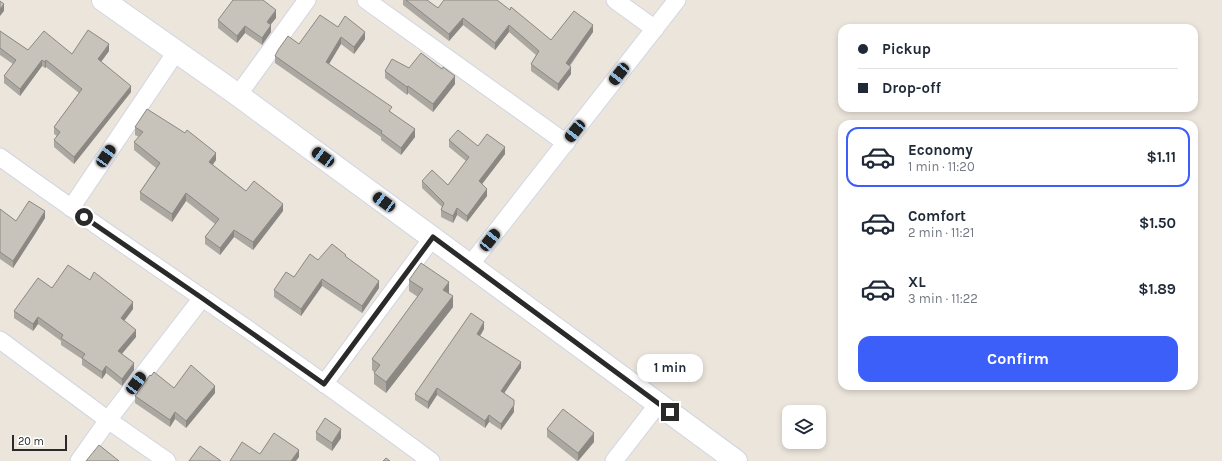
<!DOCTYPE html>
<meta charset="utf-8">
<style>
:root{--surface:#fff;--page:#f6f6f7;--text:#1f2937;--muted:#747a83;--line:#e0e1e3;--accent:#3c5ffa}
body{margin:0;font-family:Karla,sans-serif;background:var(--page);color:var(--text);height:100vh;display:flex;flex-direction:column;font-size:15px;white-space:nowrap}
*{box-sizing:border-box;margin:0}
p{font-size:13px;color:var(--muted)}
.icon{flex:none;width:22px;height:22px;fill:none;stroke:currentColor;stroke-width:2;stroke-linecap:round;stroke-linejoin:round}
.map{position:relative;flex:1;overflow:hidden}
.side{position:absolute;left:838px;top:120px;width:360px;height:270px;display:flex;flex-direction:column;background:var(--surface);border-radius:12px;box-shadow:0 2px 6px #0003}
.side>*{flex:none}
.guide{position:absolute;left:838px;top:24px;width:360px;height:88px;border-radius:12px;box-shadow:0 2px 6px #0003;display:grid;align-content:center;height:88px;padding:0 20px;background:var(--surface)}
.controls{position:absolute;left:782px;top:405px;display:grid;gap:8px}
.controls a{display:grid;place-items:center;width:44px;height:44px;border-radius:8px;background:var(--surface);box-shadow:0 2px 6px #0003;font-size:20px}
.scale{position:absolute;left:12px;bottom:10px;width:55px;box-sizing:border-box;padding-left:4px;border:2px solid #2a2a2a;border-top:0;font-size:11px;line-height:14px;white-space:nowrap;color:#2a2a2a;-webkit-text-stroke:3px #fff;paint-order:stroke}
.end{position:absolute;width:18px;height:18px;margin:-9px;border:5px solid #2a2a2a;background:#fff;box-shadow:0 0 0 2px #fff}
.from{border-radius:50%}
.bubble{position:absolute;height:28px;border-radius:12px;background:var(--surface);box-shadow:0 2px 6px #0003;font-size:13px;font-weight:700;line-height:28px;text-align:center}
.car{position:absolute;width:12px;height:24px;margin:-12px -6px;border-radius:5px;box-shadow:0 0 3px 1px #0007;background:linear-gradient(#222 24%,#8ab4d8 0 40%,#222 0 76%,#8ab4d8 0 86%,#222 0)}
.guide b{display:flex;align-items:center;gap:14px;height:38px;font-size:15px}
.guide b+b{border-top:1px solid var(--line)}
.guide i{width:10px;height:10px;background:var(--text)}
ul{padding:7px 0 0;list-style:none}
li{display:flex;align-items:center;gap:12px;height:60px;margin:0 8px 6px;padding:0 12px;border:2px solid transparent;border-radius:12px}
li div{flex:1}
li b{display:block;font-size:15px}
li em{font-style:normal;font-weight:700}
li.active{border-color:var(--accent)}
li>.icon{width:36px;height:36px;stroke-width:1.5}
.primary-button{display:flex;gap:8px;margin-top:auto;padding:8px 20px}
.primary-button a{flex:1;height:46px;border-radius:12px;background:var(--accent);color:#fff;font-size:16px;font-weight:700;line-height:46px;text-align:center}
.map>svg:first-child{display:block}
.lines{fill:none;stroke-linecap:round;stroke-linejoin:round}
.street-casing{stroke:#d1d5e3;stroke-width:19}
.secondary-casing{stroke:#d1d5e3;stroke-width:24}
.street{stroke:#fff;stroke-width:17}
.secondary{stroke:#fff;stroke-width:22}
.wall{fill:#aba8a1}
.shaded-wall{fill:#8b8883}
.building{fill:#c7c3bb;stroke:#8b8883}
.route{stroke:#2a2a2a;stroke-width:5}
</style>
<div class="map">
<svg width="1222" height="461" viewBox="0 0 1222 461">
<rect width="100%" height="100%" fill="#ece5dc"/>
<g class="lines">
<defs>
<g id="street">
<path d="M366,0l200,143"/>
<path d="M615,0l40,29"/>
<path d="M238,95l69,-95"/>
<path d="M0,157c66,48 134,94 201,140 78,53 154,108 230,164"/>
<path d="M71,208l105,-156"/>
<path d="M470,265l207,-265"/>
<path d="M0,340l108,80 59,41"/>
<path d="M324,384l109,-147"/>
<path d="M79,461l29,-41 94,-122"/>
<path d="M614,461l44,-57"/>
</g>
<path id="secondary" d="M103,0l135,95 498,366"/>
</defs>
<!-- street casing -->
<use href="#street" class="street-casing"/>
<!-- secondary casing -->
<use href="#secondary" class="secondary-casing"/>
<!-- street -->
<use href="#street" class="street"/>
<!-- secondary -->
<use href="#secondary" class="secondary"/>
</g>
<!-- wall -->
<g class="wall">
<path d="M403,0h24l11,8 72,2 41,30 42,-8 -23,34 1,8 -13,17 -27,-20v-7l5,-9 -27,-23 -14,18 -32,-25 -14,16 -46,-36z"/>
<path d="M276,18l-5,6v8l-9,13 -17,-12 -8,10 -19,-15v-8z"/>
<path d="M338,27l27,12 -11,15 -13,-10 -12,20 63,49 23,24 -14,18 -20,-15v-3l-106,-74v-7z"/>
<path d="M0,31l28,19 44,4 37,-3 -8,11 30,30 -57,72 -20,-17v-7l3,-4 -3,-2v-7l25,-34 -33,-26 -1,1 -3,-2 -22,30 -16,-13v-7l9,-12 -13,-9z"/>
<path d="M409,68l46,16 -22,28 -25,-19 -1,2 -22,-17v-7z"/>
<path d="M135,127l81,33 -3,5 33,26 37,20 -30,39 -19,-13 -14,18 -15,-11v-7l10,-13 -29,-23 -14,21 -32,-22v-8l16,-24 -22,-18v-8l5,-5 -4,-2z"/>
<path d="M449,140l29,6 27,8 -23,30 5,12 -20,26 -10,-7 -4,8 -12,-6v-7l1,-3 -20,-19v-7l26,4 18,-24 -17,-14z"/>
<path d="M0,209l16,12 29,-3 -10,16 -22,34 -13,-9z"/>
<path d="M346,257l33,31 -17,25 -40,-27 -21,30 -27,-19v-7l44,-30z"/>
<path d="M90,280l43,29 -9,12 12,16 -14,17 12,16 -12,16 -16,-13 -4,6 -20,-14v-6l-21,-14v-4l-23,-17 -5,7 -19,-13v-7l38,-23z"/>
<path d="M409,280l40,13 4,14 -67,86 -12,-9v-12l-2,-2v-11l46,-62 -9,-6z"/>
<path d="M484,329l-4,7 41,32 -17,25 10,19 -13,18 -12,-8 -4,6 -48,-33 -9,14 -13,-9v-6z"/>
<path d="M174,388l41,5 -29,35 -11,-9 -5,8 -35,-24v-7z"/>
<path d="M547,429l47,13 -16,19h-1l-30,-24z"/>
<path d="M316,432l25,6 -9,13 -16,-11z"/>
</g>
<!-- shaded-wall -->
<g class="shaded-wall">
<path d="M4,4v7l-4,5v-7z"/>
<path d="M276,10v8l-9,11v-7z"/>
<path d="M463,18v7l-14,16v-7z"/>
<path d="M271,25v7l-9,13v-7z"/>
<path d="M509,25v7l-14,18v-7z"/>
<path d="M593,25v7l-27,38v-7z"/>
<path d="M245,26v7l-8,10v-7z"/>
<path d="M365,32v7l-11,15v-7z"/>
<path d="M341,37v7l-15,25v-7z"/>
<path d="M109,44v7l-11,15v-7z"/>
<path d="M42,60v6l-22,30v-7z"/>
<path d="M46,60v7l-1,1v-6z"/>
<path d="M571,67v7l-13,17v-7z"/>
<path d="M455,76v8l-22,28v-8z"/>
<path d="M131,86v6l-57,72v-7z"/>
<path d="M408,86v7l-1,2v-8z"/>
<path d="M415,129v8l-14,18v-7z"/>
<path d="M505,147v7l-26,34v-7z"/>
<path d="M216,153v7l-7,9v-7z"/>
<path d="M487,189v7l-20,26v-6z"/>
<path d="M186,193v8l-14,21v-8z"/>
<path d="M283,204v7l-30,39v-8z"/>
<path d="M457,208v7l-4,8v-7z"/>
<path d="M45,211v7l-10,16 -22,34v-7z"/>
<path d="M234,230v7l-14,18v-7z"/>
<path d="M322,279v7l-21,30v-7z"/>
<path d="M379,281v7l-17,25v-7z"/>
<path d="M449,282v11l-6,8v-11z"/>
<path d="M453,296v11l-67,86v-11z"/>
<path d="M133,302v7l-12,16v-7z"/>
<path d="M38,317v7l-5,7v-7z"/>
<path d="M484,322v7l-7,12v-7z"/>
<path d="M136,330v7l-18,21v-7z"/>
<path d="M521,362v6l-20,30v-7z"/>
<path d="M134,363v7l-12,16v-7z"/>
<path d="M106,366v7l-4,6v-7z"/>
<path d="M215,386v7l-29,35v-7z"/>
<path d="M437,388v7l-9,14v-7z"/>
<path d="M514,405v7l-13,18v-6z"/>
<path d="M175,412v7l-5,8v-7z"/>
<path d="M489,415v7l-4,6v-7z"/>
<path d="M341,429v9l-9,13v-8z"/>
<path d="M594,433v9l-16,19v-8z"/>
<path d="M299,450v7l-3,4h-5z"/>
</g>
<!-- building -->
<g class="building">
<path d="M233,0h30l13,10 -9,12 4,3 -9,13 -17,-12 -8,10 -19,-16z"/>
<path d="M406,0h21l11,8 6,-8h53l13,10 1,-3 40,33 23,-29 19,14 -27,38 5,4 -13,17 -27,-20 8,-13 -30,-26 -14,18 -32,-25 -14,16z"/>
<path d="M0,1l4,3 -4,5z"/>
<path d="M320,15l18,12 7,-11 20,16 -11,15 -13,-10 -15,25 66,45 -3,4 26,18 -14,19 -20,-15 1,-2 -107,-75 3,-6 10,-14 11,8z"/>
<path d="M88,30l21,14 -11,15 33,27 -57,71 -20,-17 6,-8 -6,-5 28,-38 -36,-29 -1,2 -3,-2 -22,29 -16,-13 12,-16 -16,-12v-17l28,19 16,-19 28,23z"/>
<path d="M421,53l21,16 1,-2 12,9 -22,28 -25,-18 -1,1 -22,-16 7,-12 17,9z"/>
<path d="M147,109l38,24 2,-3 29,23 -7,9 37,29 8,-10 29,23 -30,38 -19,-12 -14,18 -15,-11 14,-18 -33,-26 -14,21 -32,-22 20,-29 -26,-21 9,-10 -8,-5z"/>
<path d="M458,130l20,16 9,-12 18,13 -26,34 8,8 -20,27 -10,-8 -4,8 -12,-6 3,-7 -22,-22 10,-11 16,15 21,-28 -20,-17z"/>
<path d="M29,201l16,10 -10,16 -22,34 -13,-9v-43l16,12z"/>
<path d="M332,244l14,11 -1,1 34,25 -17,25 -40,-27 -21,30 -27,-19 12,-18 8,5 16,-23 8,6z"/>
<path d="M421,263l28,19 -6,8 10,6 -67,86 -12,-9 6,-8 -8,-6 51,-70 -14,-9z"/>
<path d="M68,265l22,15 4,-8 39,30 -12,16 15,12 -18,21 16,12 -12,16 -16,-13 -4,6 -20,-14 3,-4 -24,-16 2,-3 -25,-18 -5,7 -19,-13 24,-33 14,10z"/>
<path d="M471,313l13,9 -7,12 44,28 -20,29 13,9v5l-13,19 -12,-9 -4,6 -48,-33 -9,14 -13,-8z"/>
<path d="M191,365l24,21 -29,35 -11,-9 -5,8 -35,-24 15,-21 1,1 3,-4 20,16z"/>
<path d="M563,409l31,24 -16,20 -31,-24z"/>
<path d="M325,418l16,11 -9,14 -16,-11z"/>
<path d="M274,433l25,17 -8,11h-61l12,-19 18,12z"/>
<path d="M99,445l20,16h-33z"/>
<path d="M200,446l21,15h-32z"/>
<path d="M386,458l4,3h-7z"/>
</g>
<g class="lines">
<!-- route -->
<path class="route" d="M84,217l118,81 122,86 109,-147 237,175"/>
</g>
</svg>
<div class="controls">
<a><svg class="icon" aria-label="layers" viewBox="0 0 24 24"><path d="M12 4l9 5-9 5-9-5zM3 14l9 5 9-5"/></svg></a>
</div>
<div class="scale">20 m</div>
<i class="end from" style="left:84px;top:217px"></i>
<i class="end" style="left:670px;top:412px"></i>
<div class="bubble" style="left:637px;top:354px;width:66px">1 min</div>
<i class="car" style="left:619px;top:74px;rotate:218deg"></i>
<i class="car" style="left:575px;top:131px;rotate:218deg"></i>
<i class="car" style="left:106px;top:156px;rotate:34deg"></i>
<i class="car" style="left:323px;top:157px;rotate:306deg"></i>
<i class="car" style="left:384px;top:202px;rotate:306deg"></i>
<i class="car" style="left:490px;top:240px;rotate:38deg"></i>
<i class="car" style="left:136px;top:383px;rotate:37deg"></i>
<div class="guide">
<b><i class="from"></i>Pickup</b>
<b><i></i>Drop-off</b>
</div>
<section class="side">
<ul>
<li class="active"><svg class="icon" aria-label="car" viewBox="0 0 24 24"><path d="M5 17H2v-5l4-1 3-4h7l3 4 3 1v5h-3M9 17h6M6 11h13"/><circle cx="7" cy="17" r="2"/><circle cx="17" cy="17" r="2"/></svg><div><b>Economy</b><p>1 min · 11:20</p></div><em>$1.11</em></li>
<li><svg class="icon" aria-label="car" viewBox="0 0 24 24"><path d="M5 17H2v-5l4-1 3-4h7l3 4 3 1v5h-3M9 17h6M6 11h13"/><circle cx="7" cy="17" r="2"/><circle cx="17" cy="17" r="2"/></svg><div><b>Comfort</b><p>2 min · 11:21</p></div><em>$1.50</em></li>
<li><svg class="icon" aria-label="car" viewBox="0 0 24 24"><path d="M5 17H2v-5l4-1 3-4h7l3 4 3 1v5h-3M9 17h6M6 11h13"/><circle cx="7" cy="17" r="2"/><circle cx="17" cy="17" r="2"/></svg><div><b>XL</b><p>3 min · 11:22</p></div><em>$1.89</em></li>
</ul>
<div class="primary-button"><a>Confirm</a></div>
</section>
</div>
